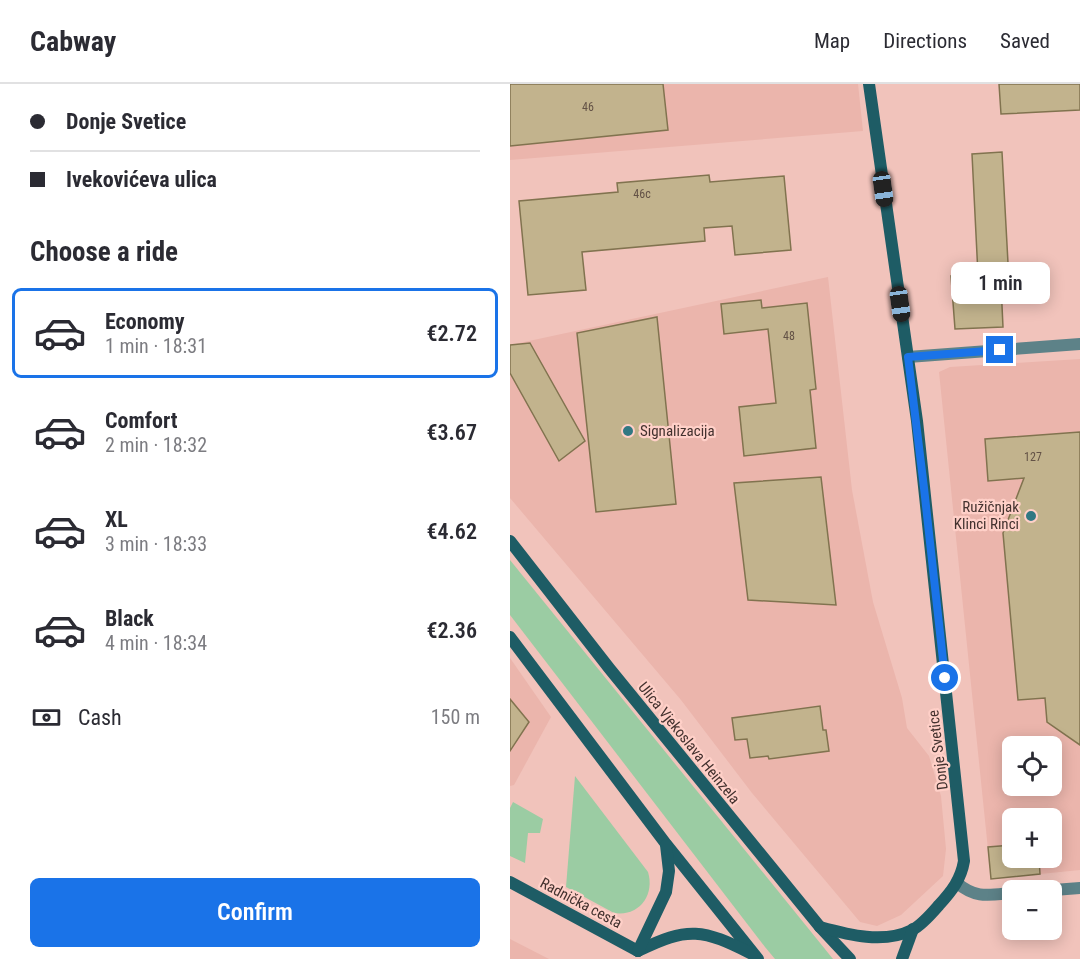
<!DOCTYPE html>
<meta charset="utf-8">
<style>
:root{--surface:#fff;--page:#f2f2f3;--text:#2b2b33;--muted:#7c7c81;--line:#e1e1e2;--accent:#1a73e8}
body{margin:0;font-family:"Roboto Condensed",sans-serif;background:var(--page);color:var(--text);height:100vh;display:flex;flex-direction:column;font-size:22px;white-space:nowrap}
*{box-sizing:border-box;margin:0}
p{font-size:20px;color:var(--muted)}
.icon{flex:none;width:33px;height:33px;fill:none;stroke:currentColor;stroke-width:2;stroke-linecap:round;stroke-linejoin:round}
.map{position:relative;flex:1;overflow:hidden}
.drawer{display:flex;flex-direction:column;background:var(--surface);width:510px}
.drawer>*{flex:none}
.hud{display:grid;align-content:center;height:132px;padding:0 30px;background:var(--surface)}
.tools{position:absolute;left:492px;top:652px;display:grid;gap:12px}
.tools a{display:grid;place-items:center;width:60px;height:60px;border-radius:9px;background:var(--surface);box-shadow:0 3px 15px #0003;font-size:30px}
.end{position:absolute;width:27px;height:27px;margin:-14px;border:8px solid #1a73e8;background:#fff;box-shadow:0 0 0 3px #fff}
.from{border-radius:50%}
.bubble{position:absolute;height:42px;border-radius:9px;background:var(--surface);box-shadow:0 3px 15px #0003;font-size:20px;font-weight:600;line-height:42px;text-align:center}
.car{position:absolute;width:18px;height:36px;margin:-18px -9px;border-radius:8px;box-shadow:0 0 4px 2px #0007;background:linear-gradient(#222 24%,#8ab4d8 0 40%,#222 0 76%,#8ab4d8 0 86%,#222 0)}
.hud b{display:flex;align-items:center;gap:21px;height:57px;font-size:22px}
.hud b+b{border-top:2px solid var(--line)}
.hud i{width:15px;height:15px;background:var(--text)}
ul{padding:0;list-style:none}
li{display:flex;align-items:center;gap:18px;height:90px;margin:0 12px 9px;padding:0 18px;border:3px solid transparent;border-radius:9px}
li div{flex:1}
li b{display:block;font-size:22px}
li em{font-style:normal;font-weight:600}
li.selected{border-color:var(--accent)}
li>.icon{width:54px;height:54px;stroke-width:1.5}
h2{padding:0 30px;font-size:27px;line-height:72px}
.pay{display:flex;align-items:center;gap:15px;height:66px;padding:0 30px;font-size:22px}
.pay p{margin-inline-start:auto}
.cta{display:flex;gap:12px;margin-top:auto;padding:12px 30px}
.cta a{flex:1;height:69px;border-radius:9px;background:var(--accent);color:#fff;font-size:24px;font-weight:600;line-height:69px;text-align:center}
header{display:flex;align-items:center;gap:36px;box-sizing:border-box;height:84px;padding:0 30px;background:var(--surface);border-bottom:2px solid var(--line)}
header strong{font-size:28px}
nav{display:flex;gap:33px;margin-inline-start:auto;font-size:21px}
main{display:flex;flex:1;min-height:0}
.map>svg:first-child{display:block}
.built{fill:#ebb5ac;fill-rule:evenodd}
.green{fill:#9bcca3}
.building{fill:#c2b38d;stroke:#81734f;stroke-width:1.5}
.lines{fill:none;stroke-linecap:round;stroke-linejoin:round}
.street{stroke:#5d8288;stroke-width:12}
.secondary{stroke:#1e5c65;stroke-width:12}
.route{stroke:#1a73e8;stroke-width:8}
.poi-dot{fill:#317883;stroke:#ffd0c8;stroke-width:2}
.labels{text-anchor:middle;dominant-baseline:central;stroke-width:4.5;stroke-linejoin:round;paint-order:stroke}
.number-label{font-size:12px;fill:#635246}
.poi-label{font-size:15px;fill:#43312e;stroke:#ffd0c8;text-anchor:start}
.street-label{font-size:15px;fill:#43312e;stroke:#ffd0c8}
</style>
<header>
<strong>Cabway</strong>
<nav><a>Map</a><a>Directions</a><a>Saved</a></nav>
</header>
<main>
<section class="drawer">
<div class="hud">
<b><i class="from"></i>Donje Svetice</b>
<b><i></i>Ivekovićeva ulica</b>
</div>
<h2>Choose a ride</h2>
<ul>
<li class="selected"><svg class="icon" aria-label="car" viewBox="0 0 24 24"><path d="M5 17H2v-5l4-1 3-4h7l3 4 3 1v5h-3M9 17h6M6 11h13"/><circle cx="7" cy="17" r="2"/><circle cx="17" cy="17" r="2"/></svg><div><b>Economy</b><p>1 min · 18:31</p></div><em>€2.72</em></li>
<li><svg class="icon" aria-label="car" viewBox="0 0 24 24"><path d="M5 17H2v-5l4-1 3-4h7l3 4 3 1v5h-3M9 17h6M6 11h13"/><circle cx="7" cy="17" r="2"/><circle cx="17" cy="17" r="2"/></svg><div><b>Comfort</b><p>2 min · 18:32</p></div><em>€3.67</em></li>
<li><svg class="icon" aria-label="car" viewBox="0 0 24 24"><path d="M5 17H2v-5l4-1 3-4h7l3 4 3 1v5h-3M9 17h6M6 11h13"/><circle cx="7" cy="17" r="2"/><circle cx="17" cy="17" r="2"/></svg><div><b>XL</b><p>3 min · 18:33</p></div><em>€4.62</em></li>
<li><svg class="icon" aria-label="car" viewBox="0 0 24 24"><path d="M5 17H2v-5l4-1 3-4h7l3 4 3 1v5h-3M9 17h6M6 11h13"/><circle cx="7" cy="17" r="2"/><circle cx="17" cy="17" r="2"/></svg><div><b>Black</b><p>4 min · 18:34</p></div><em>€2.36</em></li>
</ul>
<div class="pay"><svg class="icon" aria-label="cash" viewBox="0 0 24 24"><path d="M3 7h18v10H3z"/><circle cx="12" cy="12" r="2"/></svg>Cash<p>150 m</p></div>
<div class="cta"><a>Confirm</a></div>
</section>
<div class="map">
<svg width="570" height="875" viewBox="0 0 570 875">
<rect width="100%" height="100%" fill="#f1c3bb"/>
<!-- built -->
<g class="built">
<path d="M0,0h348l5,47 -353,29z"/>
<path d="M318,193l24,213 21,112 29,96 5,30 22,28 12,40 5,53 -3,27 -42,39 -24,11 -17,-4 -108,-129 -71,-93 -171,-202v-153z"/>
<path d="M570,275v511l-89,9 -52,-507 11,-5zM502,663h40v39h-40zM502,735h40v39h-40z"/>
<path d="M0,574l41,59 -37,68 -4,1z"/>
<path d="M0,855l39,20h-39z"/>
</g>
<!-- green -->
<g class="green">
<path d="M0,476l323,399h-58l-10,-12 -255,-332z"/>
<path d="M65,692l73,96c7,23 -9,45 -34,41l-48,-26z"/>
<path d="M3,718l30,17 -3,14h-12l-3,30 -15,-7v-48z"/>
</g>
<!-- building -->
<g class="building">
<path d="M0,0h153l5,46 -158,16z"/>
<path d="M489,0h81v26l-79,4z"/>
<path d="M492,68l6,111h-8l3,64 -48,2 -4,-53 27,-1 -6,-121z"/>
<path d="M199,91l1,7 74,-6 7,74 -56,5 -3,-29 -28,2 1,13 -123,11 4,38 -58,5 -9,-94 99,-9 -1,-9z"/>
<path d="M251,216l1,8 45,-5 9,86 -6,1 6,58 -72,8 -5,-49 37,-4 -8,-74 -44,5 -3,-30z"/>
<path d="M147,233l19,187 -80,8 -19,-179z"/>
<path d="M20,259l55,98 -26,20 -49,-88v-28z"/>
<path d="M570,348v313l-33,-23 -2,-24 -27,2 -15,-167 21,-55 -36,3 -3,-42z"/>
<path d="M311,393l15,128 -88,-5 -14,-117z"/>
<path d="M0,615l19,23 -19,29z"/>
<path d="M310,622l3,24h3l3,21 -60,8 -1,-3 -18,2 -3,-19 -12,1 -3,-22z"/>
<path d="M502,761v13h27l1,16 -49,5 -3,-32z"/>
</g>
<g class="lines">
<!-- street -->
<g class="street">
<path d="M398,273l172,-13"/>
<path d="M447,799c19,16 32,12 55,10"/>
<path d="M531,807l39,-3"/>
</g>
<!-- secondary -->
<g class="secondary">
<path d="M0,457l99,127 211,259 30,32"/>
<path d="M0,553l156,207 92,115"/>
<path d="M0,798l128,69"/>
<path d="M310,843c29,8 64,17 92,3 10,-5 20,-17 27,-25 13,-14 22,-26 25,-44l-47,-440 -48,-337"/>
<path d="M128,867c50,-25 65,-22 114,3"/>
<path d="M128,867l28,-59 3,-21 -3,-26"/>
<path d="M392,875l11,-30"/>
</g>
</g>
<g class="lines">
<!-- route -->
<path class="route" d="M435,594l-21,-190 -16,-131 92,-7"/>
</g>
<!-- markers -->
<g class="poi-dot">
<circle cx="118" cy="347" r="6"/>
<circle cx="521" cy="432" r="6"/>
</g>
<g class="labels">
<!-- number labels -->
<g class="number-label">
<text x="78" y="23">46</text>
<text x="132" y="110">46c</text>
<text x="279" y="252">48</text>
<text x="523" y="373">127</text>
</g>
<!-- poi labels -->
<g class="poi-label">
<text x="130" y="347">Signalizacija</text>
<text x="509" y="423" text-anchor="end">Ružičnjak<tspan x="509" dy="17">Klinci Rinci</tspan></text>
</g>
<!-- street labels -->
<g class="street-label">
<text transform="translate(179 659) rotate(51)">Ulica Vjekoslava Heinzela</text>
<text transform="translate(428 666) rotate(-97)">Donje Svetice</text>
<text transform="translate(71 819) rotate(28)">Radnička cesta</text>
</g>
</g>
</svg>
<div class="tools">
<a><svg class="icon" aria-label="locate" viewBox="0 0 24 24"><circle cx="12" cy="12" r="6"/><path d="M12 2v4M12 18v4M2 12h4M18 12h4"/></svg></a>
<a>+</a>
<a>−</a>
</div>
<i class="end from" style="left:435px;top:594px"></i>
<i class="end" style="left:490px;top:266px"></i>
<div class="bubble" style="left:441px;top:178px;width:99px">1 min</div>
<i class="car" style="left:373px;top:105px;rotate:172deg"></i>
<i class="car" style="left:390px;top:220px;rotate:172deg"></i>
</div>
</main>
